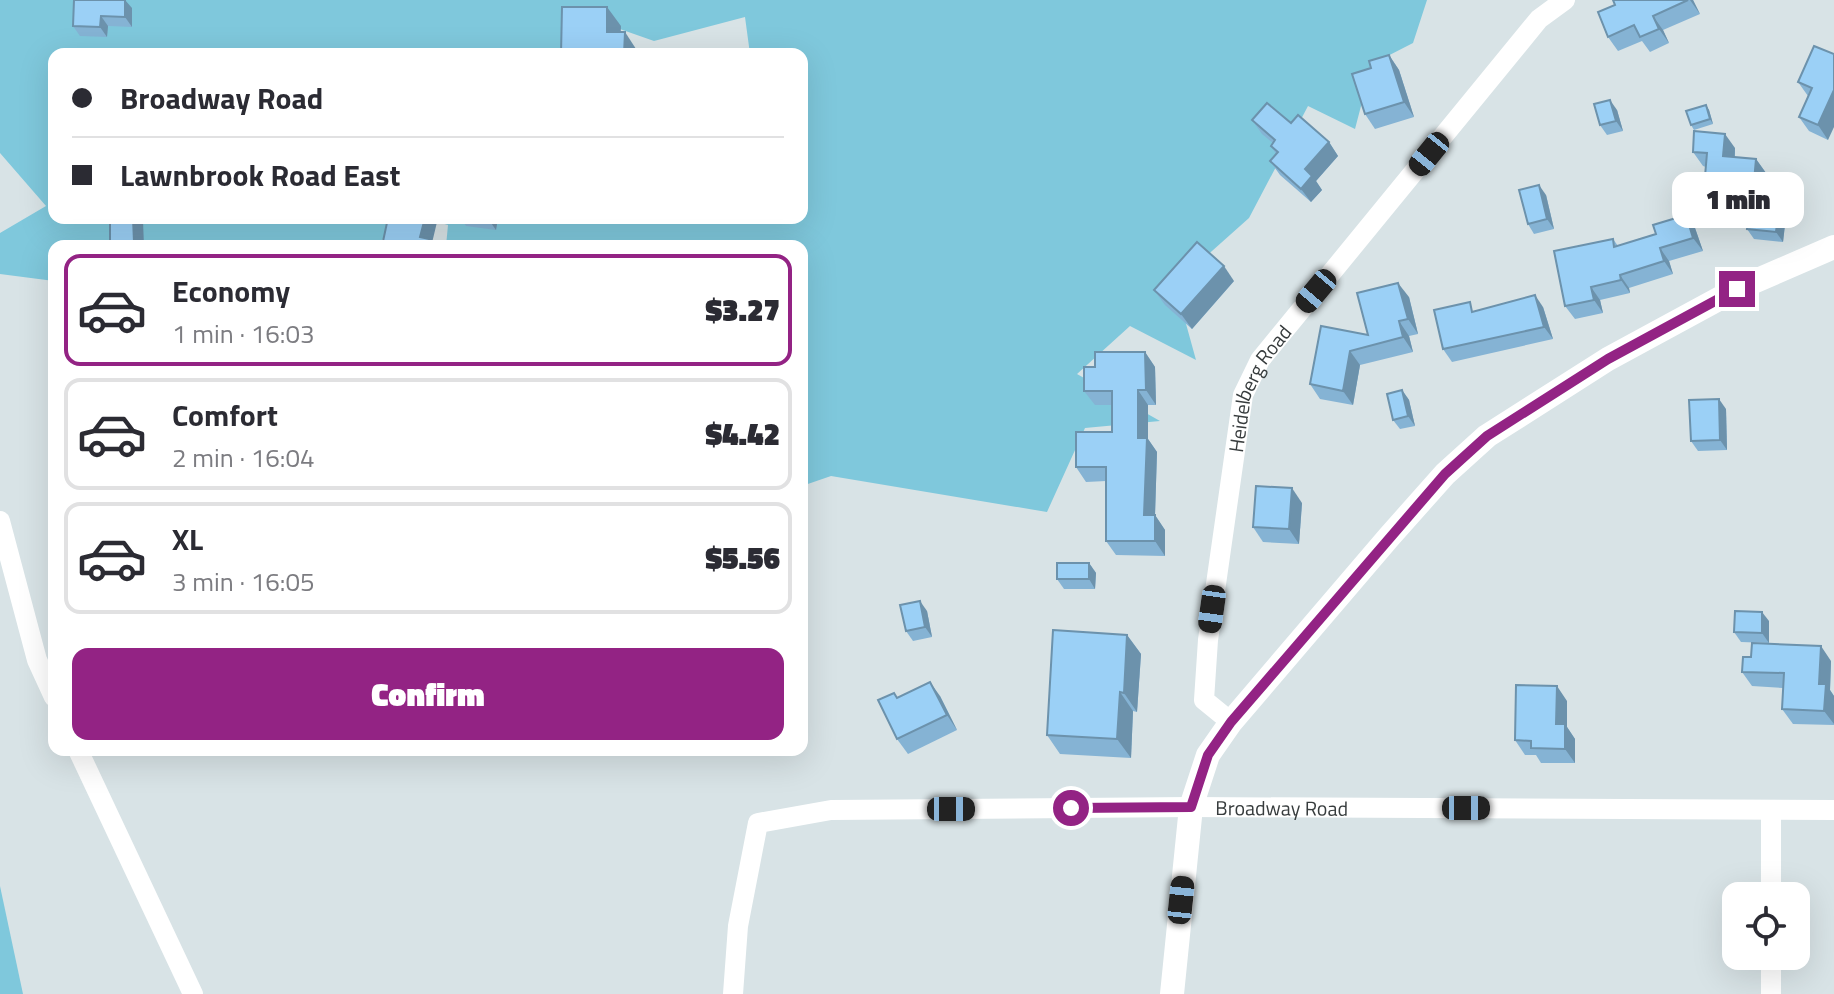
<!DOCTYPE html>
<meta charset="utf-8">
<style>
:root{--surface:#fff;--page:#f2f2f3;--text:#2b2b33;--muted:#7c7c81;--line:#e1e1e2;--accent:#932384}
body{margin:0;font-family:"Titillium Web",sans-serif;background:var(--page);color:var(--text);height:100vh;display:flex;flex-direction:column;font-size:30px;white-space:nowrap}
*{box-sizing:border-box;margin:0}
p{font-size:26px;color:var(--muted)}
.icon{flex:none;width:44px;height:44px;fill:none;stroke:currentColor;stroke-width:2;stroke-linecap:round;stroke-linejoin:round}
.map{position:relative;flex:1;overflow:hidden}
.drawer{position:absolute;left:48px;top:240px;width:760px;height:516px;display:flex;flex-direction:column;background:var(--surface);border-radius:16px;box-shadow:0 8px 32px #0002}
.drawer>*{flex:none}
.hud{position:absolute;left:48px;top:48px;width:760px;height:176px;border-radius:16px;box-shadow:0 8px 32px #0002;display:grid;align-content:center;height:176px;padding:0 24px;background:var(--surface)}
.controls{position:absolute;left:1722px;top:882px;display:grid;gap:16px}
.controls a{display:grid;place-items:center;width:88px;height:88px;border-radius:16px;background:var(--surface);box-shadow:0 8px 32px #0002;font-size:40px}
.end{position:absolute;width:36px;height:36px;margin:-18px;border:10px solid #932384;background:#fff;box-shadow:0 0 0 4px #fff}
.from{border-radius:50%}
.bubble{position:absolute;height:56px;border-radius:16px;background:var(--surface);box-shadow:0 8px 32px #0002;font-size:26px;font-weight:800;line-height:56px;text-align:center}
.car{position:absolute;width:24px;height:48px;margin:-24px -12px;border-radius:10px;box-shadow:0 0 6px 2px #0007;background:linear-gradient(#222 24%,#8ab4d8 0 40%,#222 0 76%,#8ab4d8 0 86%,#222 0)}
.hud b{display:flex;align-items:center;gap:28px;height:76px;font-size:30px}
.hud b+b{border-top:2px solid var(--line)}
.hud i{width:20px;height:20px;background:var(--text)}
ul{padding:14px 0 0;list-style:none}
li{display:flex;align-items:center;gap:24px;height:112px;margin:0 16px 12px;padding:0 8px;border:4px solid var(--line);border-radius:16px}
li div{flex:1}
li b{display:block;font-size:30px}
li em{font-style:normal;font-weight:800}
li.active{border-color:var(--accent)}
li>.icon{width:72px;height:72px;stroke-width:1.5}
.button{display:flex;gap:16px;margin-top:auto;padding:16px 24px}
.button a{flex:1;height:92px;border-radius:16px;background:var(--accent);color:#fff;font-size:32px;font-weight:800;line-height:92px;text-align:center}
.map>svg:first-child{display:block}
.green{fill:#7fc8dc}
.lines{fill:none;stroke-linecap:round;stroke-linejoin:round}
.minor{stroke:#fff;stroke-width:20}
.tertiary{stroke:#fff;stroke-width:24}
.wall{fill:#85b3d4}
.shaded-wall{fill:#6c92ac}
.building{fill:#9bd0f6;stroke:#6c92ac;stroke-width:2}
.route{stroke:#932384;stroke-width:10}
.labels{text-anchor:middle;dominant-baseline:central;stroke-width:6;stroke-linejoin:round;paint-order:stroke}
.street-label{font-size:20px;fill:#373c3d;stroke:#fff}
</style>
<div class="map">
<svg width="1834" height="994" viewBox="0 0 1834 994">
<rect width="100%" height="100%" fill="#d8e3e6"/>
<!-- green -->
<g class="green">
<path d="M0,0h1427l-14,43 -41,21 -17,65 -47,-23 -59,112 -74,66 21,76 -66,-34 -53,48 83,47 -75,7 -38,84 -216,-36 -29,10v-240h-356l2,-21 -24,-7h378v-164h-52l-5,-37 -91,24 -74,-26 -13,39h-513v164h343l-19,28h-324v35l-54,-7v-41l46,-27 -46,-53z"/>
<path d="M0,886l23,108h-23z"/>
</g>
<g class="lines">
<!-- minor -->
<g class="minor">
<path d="M0,521l37,139 17,37"/>
<path id="s1" d="M1231,722l-27,-22 4,-60 35,-245 17,-35 279,-341 26,-19"/>
<path d="M78,750l115,244"/>
<path d="M1771,810v86"/>
<path d="M1771,956v38"/>
<path id="s2" d="M733,994l5,-68 20,-103 73,-13 360,-3 643,3"/>
</g>
<!-- tertiary -->
<path class="tertiary" d="M1172,994l19,-187 17,-52 23,-33 158,-185 56,-63 42,-38 121,-77 129,-70 97,-42"/>
</g>
<!-- wall -->
<g class="wall">
<path d="M74,0l58,8v19l-24,-1 -1,11 -27,-1 -7,-10z"/>
<path d="M1613,0h80l7,14 -37,16 6,13 -19,9 -8,-11 -24,10 -10,-14 7,-32z"/>
<path d="M1834,54l-6,86 -19,-9 -10,-14 9,-21 -10,-14z"/>
<path d="M1389,55l10,15 15,47 -39,12 -10,-15 6,-46z"/>
<path d="M1706,105l3,5 4,14 -19,6 -3,-5z"/>
<path d="M1617,110l6,21 -16,4 -7,-10z"/>
<path d="M1252,120l39,3 38,19 9,14 -22,25 6,9 -11,12 -31,-27 -10,-14 6,-7 -5,-8 2,-3 -11,-9z"/>
<path d="M1735,148v9l21,2 10,14 -3,31 23,12 -3,26 -29,-3 -7,-10 3,-24 -35,-3 -11,-14 2,-21 -3,-1 -10,-14z"/>
<path d="M1546,195l8,34 -20,5 -6,-10z"/>
<path d="M461,218h37l-2,12 -30,-4z"/>
<path d="M1695,228l8,23 -34,10 4,13 -44,14 1,5 -30,7 3,13 -28,6 -10,-13 48,-67 5,7z"/>
<path d="M1234,281l-42,48 -27,-24 -11,-15z"/>
<path d="M1409,297l9,37 -9,2 4,16 -53,13 -7,40 -33,-6 -10,-15 58,-49z"/>
<path d="M1543,307l10,32 -101,23 -9,-13 34,-38z"/>
<path d="M1145,352l10,15 1,38h-8v34l9,13 -2,63 10,15v26l-49,-1 -10,-14v-60l-20,1 -10,-15 36,-35v-27h-17l-11,-14 11,-24z"/>
<path d="M1402,390l7,10 6,26 -15,3 -7,-9z"/>
<path d="M1726,409l1,41 -29,1 -7,-10z"/>
<path d="M1302,503l-3,41 -36,-2 -10,-15z"/>
<path d="M1089,563l7,10 -1,16h-31l-7,-10z"/>
<path d="M927,611l5,26 -19,4 -7,-10z"/>
<path d="M1769,621v22l-28,-1 -7,-10z"/>
<path d="M1127,635l14,19 -4,58 -4,-1 -2,47 -71,-4 -13,-19z"/>
<path d="M1831,661l-1,29 4,6v29l-41,-1 -11,-15 1,-21 -31,-2 -10,-14z"/>
<path d="M940,696l17,34 -49,24 -11,-15 1,-41z"/>
<path d="M1567,701v26l8,12v24h-34l-5,-8h-11l-10,-15z"/>
</g>
<!-- shaded-wall -->
<g class="shaded-wall">
<path d="M125,0l7,8v19l-7,-10z"/>
<path d="M1690,0h3l7,14z"/>
<path d="M607,7l14,19 -1,25 -13,-19z"/>
<path d="M101,16l7,10 -1,11 -7,-10z"/>
<path d="M1653,16l10,14 6,13 -10,-14z"/>
<path d="M625,32l13,20v2h-14z"/>
<path d="M1389,55l10,15 15,47 -10,-15z"/>
<path d="M1834,90v37l-6,13 -10,-15z"/>
<path d="M1610,100l7,10 6,21 -7,-10z"/>
<path d="M1706,105l3,5 4,14 -3,-5z"/>
<path d="M1725,134l10,14 -1,23 -11,-15z"/>
<path d="M1329,142l9,14 -22,25 6,9 -11,12 -10,-13 4,-20z"/>
<path d="M1756,159l10,14 -3,34 -10,-15z"/>
<path d="M1539,185l7,10 8,34 -7,-10z"/>
<path d="M1779,206l7,10 -3,26 -7,-10z"/>
<path d="M1686,215l9,13 8,23 -10,-13z"/>
<path d="M133,218h8l2,3 1,25 -10,-4z"/>
<path d="M425,218h10l2,4 -5,21 2,3h-8l-6,-9z"/>
<path d="M490,218h8l-2,12 -7,-10z"/>
<path d="M1660,248l9,13 4,13 -9,-13z"/>
<path d="M1224,266l10,15 -42,48 -11,-15z"/>
<path d="M1620,275l9,13 1,5 -9,-13z"/>
<path d="M1398,283l11,14 9,37 -10,-15z"/>
<path d="M1591,287l9,13 3,13 -9,-13z"/>
<path d="M1535,295l8,12 10,32 -9,-12z"/>
<path d="M1399,321l10,15 4,16 -10,-15z"/>
<path d="M1350,351l10,14 -7,40 -10,-14z"/>
<path d="M1145,352l10,15 1,38 -10,-15z"/>
<path d="M1138,390l10,15v34l9,13 -2,63 10,15v26l-10,-15 -11,-26 -6,-77z"/>
<path d="M1402,390l7,10 6,26 -7,-10z"/>
<path d="M1719,399l7,10 1,41 -7,-10z"/>
<path d="M1292,488l10,15 -3,41 -10,-15z"/>
<path d="M1089,563l7,10 -1,16 -6,-10z"/>
<path d="M920,601l7,10 5,26 -7,-10z"/>
<path d="M1762,612l7,9v22l-7,-10z"/>
<path d="M1127,635l14,19 -4,58 -13,-19z"/>
<path d="M1821,646l10,15 -1,29 4,6v28l-10,-13 -5,-27z"/>
<path d="M930,682l10,14 17,34 -10,-15z"/>
<path d="M1557,686l10,15v26l8,12v24l-10,-14 -9,-25z"/>
<path d="M1120,692l13,19 -2,47 -14,-19z"/>
</g>
<!-- building -->
<g class="building">
<path d="M74,0h51v17l-24,-1 -1,11 -27,-1z"/>
<path d="M1613,0h75l-35,16 6,13 -19,8 -6,-12 -26,12 -10,-25 17,-7z"/>
<path d="M562,7h45v25h18l-1,22h-63z"/>
<path d="M1814,46l20,8v36l-16,35 -19,-8 13,-29 -14,-6z"/>
<path d="M1389,55l15,47 -39,12 -13,-40 19,-6 -2,-7z"/>
<path d="M1610,100l6,21 -16,4 -6,-21z"/>
<path d="M1267,103l24,20 7,-8 31,27 -24,27 7,7 -11,13 -31,-28 8,-9 -7,-6 4,-6 -23,-20z"/>
<path d="M1706,105l4,14 -19,6 -5,-14z"/>
<path d="M1694,131l31,3 -2,22 33,3 -3,33 -49,-4 3,-35 -14,-1z"/>
<path d="M1539,185l8,34 -19,5 -9,-34z"/>
<path d="M1750,203l29,3 -3,26 -29,-3z"/>
<path d="M1686,215l7,23 -33,10 4,13 -44,14 1,5 -30,7 3,13 -29,6 -11,-55 59,-12 1,8 42,-13 -3,-9z"/>
<path d="M110,218h23l1,24 23,-1v5h-47z"/>
<path d="M388,218h37l-5,19 9,2 -1,7h-46z"/>
<path d="M1197,242l27,24 -43,48 -27,-24z"/>
<path d="M1398,283l10,36 -9,2 4,16 -53,14 -7,40 -33,-7 11,-58 47,9 -11,-42z"/>
<path d="M1535,295l9,32 -101,22 -9,-39 36,-8 2,10z"/>
<path d="M1095,352h50l1,38h-8v48h9l-3,77h11v26h-49v-74h-30v-35h36v-41h-28v-24h11z"/>
<path d="M1402,390l6,26 -15,4 -6,-26z"/>
<path d="M1719,399l1,41 -29,1 -2,-41z"/>
<path d="M1256,486l36,2 -3,41 -36,-2z"/>
<rect x="1057" y="563" width="32" height="16"/>
<path d="M920,601l5,26 -19,4 -6,-26z"/>
<path d="M1735,611l27,1v21l-28,-1z"/>
<path d="M1053,630l74,5 -3,58 -4,-1 -3,47 -70,-4z"/>
<path d="M1752,643l69,3 -2,38h7l-2,27 -42,-2 2,-36 -42,-1 1,-15h8z"/>
<path d="M930,682l17,33 -50,24 -19,-39 16,-7 3,5z"/>
<path d="M1516,685l41,1 -1,38h9v25l-34,-1v-7l-16,-1z"/>
</g>
<g class="lines">
<!-- route -->
<path class="route" d="M1071,808l120,-1 17,-52 23,-33 214,-248 42,-38 121,-77 129,-70"/>
</g>
<g class="labels">
<!-- street labels -->
<g class="street-label">
<text stroke="none"><textPath href="#s1" startOffset="354">Heidelberg Road</textPath></text>
<text stroke="none"><textPath href="#s2" startOffset="698">Broadway Road</textPath></text>
</g>
</g>
</svg>
<div class="controls">
<a><svg class="icon" aria-label="locate" viewBox="0 0 24 24"><circle cx="12" cy="12" r="6"/><path d="M12 2v4M12 18v4M2 12h4M18 12h4"/></svg></a>
</div>
<i class="end from" style="left:1071px;top:808px"></i>
<i class="end" style="left:1737px;top:289px"></i>
<div class="bubble" style="left:1672px;top:172px;width:132px">1 min</div>
<i class="car" style="left:1429px;top:154px;rotate:219deg"></i>
<i class="car" style="left:1316px;top:291px;rotate:220deg"></i>
<i class="car" style="left:1212px;top:609px;rotate:188deg"></i>
<i class="car" style="left:1466px;top:808px;rotate:90deg"></i>
<i class="car" style="left:951px;top:809px;rotate:90deg"></i>
<i class="car" style="left:1181px;top:900px;rotate:6deg"></i>
<div class="hud">
<b><i class="from"></i>Broadway Road</b>
<b><i></i>Lawnbrook Road East</b>
</div>
<section class="drawer">
<ul>
<li class="active"><svg class="icon" aria-label="car" viewBox="0 0 24 24"><path d="M5 17H2v-5l4-1 3-4h7l3 4 3 1v5h-3M9 17h6M6 11h13"/><circle cx="7" cy="17" r="2"/><circle cx="17" cy="17" r="2"/></svg><div><b>Economy</b><p>1 min · 16:03</p></div><em>$3.27</em></li>
<li><svg class="icon" aria-label="car" viewBox="0 0 24 24"><path d="M5 17H2v-5l4-1 3-4h7l3 4 3 1v5h-3M9 17h6M6 11h13"/><circle cx="7" cy="17" r="2"/><circle cx="17" cy="17" r="2"/></svg><div><b>Comfort</b><p>2 min · 16:04</p></div><em>$4.42</em></li>
<li><svg class="icon" aria-label="car" viewBox="0 0 24 24"><path d="M5 17H2v-5l4-1 3-4h7l3 4 3 1v5h-3M9 17h6M6 11h13"/><circle cx="7" cy="17" r="2"/><circle cx="17" cy="17" r="2"/></svg><div><b>XL</b><p>3 min · 16:05</p></div><em>$5.56</em></li>
</ul>
<div class="button"><a>Confirm</a></div>
</section>
</div>
